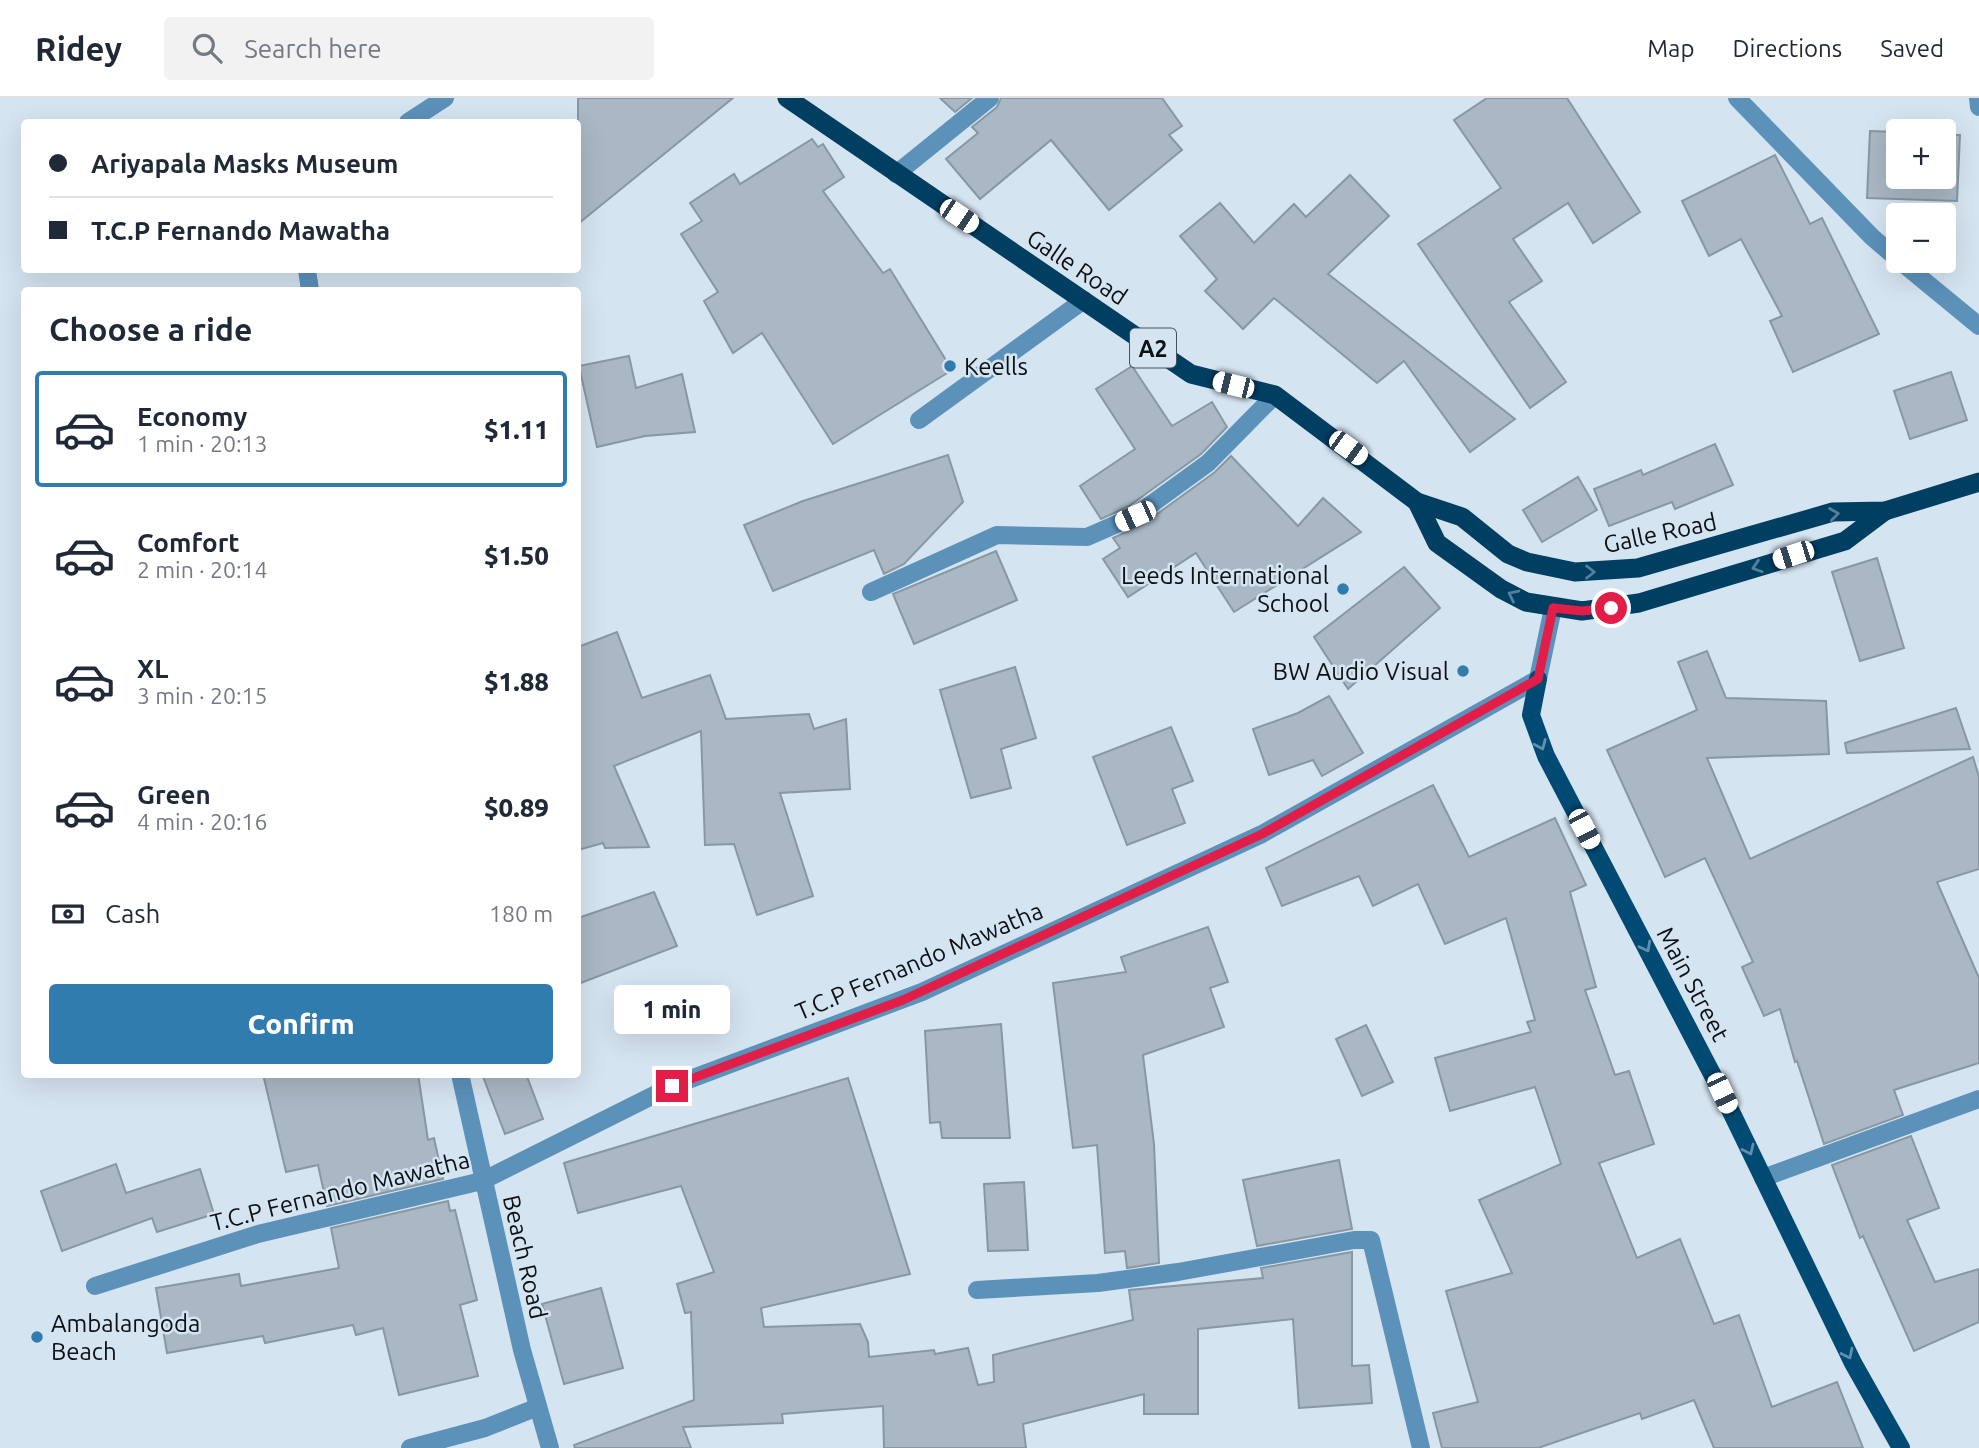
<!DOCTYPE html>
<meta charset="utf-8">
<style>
:root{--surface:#fff;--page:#f2f2f3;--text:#1f2937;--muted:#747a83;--line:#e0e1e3;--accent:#317caf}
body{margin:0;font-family:Ubuntu,sans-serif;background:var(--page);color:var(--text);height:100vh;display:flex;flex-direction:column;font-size:26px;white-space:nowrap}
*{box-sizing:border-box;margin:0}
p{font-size:23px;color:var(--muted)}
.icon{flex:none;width:38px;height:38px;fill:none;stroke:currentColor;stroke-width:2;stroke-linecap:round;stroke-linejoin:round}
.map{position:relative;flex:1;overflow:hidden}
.sheet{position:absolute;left:21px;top:189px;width:560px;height:791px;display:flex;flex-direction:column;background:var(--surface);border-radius:7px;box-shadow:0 7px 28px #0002}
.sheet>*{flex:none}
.top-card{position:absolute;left:21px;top:21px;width:560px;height:154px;border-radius:7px;box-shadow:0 7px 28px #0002;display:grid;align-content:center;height:154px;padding:0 28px;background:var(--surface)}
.controls{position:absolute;left:1886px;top:21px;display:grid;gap:14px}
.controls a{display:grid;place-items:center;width:70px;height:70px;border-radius:7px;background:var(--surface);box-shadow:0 7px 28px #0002;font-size:35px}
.end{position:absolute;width:32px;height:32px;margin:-16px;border:9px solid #e11d48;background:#fff;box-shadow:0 0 0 4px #fff}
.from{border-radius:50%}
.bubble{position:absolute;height:49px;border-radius:7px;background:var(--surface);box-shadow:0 7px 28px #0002;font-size:23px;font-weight:800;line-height:49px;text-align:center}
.car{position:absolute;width:21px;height:42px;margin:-21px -10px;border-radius:9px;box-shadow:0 0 5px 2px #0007;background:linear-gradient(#fff 24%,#345 0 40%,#fff 0 76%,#345 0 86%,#fff 0)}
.top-card b{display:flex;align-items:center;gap:24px;height:66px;font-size:26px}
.top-card b+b{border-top:2px solid var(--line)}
.top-card i{width:18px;height:18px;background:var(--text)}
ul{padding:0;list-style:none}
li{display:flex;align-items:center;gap:21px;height:116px;margin:0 14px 10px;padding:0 14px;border:4px solid transparent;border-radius:7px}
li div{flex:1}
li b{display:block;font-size:26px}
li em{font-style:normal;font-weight:800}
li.selected{border-color:var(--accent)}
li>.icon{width:63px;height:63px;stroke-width:1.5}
h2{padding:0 28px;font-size:32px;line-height:84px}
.pay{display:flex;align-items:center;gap:18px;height:77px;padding:0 28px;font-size:26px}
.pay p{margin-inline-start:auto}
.cta{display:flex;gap:14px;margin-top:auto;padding:14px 28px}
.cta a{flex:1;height:80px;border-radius:7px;background:var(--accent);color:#fff;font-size:28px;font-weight:800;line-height:80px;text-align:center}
header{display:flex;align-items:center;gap:42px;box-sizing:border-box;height:98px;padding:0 35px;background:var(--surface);border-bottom:2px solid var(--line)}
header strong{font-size:33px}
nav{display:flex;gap:38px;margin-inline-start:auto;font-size:24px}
.search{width:490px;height:63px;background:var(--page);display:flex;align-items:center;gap:18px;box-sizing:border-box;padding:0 24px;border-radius:7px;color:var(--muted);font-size:26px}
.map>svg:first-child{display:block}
.building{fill:#a9b8c4;stroke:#8997a2;stroke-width:2}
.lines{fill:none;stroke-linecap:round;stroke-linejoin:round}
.service{stroke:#5c91ba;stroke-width:18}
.minor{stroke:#5c91ba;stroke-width:18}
.tertiary{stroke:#5c91ba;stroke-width:18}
.primary{stroke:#004a74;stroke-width:18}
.trunk{stroke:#003e62;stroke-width:19}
.oneway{stroke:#55809b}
.oneway2{stroke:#608fac}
.route{stroke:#e11d48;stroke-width:9}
.poi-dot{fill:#317caf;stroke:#d5e4f1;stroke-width:2.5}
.labels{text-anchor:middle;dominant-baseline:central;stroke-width:5;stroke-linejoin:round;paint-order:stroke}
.shield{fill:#d5e4f1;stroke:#485057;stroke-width:2}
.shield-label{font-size:23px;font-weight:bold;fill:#0b1115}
.street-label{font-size:24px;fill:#0b1115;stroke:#d5e4f1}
.poi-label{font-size:24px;fill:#0b1115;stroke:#d5e4f1;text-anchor:start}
</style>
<header>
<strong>Ridey</strong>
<div class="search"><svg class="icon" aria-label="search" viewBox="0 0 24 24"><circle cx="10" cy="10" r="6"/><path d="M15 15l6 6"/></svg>Search here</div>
<nav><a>Map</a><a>Directions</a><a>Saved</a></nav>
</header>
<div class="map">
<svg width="1979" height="1350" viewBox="0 0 1979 1350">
<rect width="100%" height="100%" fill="#d5e4f1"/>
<!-- building -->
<g class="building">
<path d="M578,0h155l-155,126z"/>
<path d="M940,0h32l-17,14z"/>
<path d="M1001,0h161l20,28 -13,9 13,15 -73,60 -58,-70 -71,59 -34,-40 32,-26 -6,-6 25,-20z"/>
<path d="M1487,0h80l73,114 -47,31 -25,-40 -55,36 29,42 -33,21 57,80 -36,26 -112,-164 83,-56 -47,-68z"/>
<path d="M1870,33l29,1v45h45v-42h16l-3,66 -90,-3z"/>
<path d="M812,41l6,8 5,-3 21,33 -21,14 60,82 7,-4 62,101 -119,74 -71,-111 -29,20 -29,-52 14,-9 -37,-58 21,-13 -12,-18 44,-29 6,10z"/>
<path d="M1775,57l35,69 12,-6 57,116 -86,38 -23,-51 12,-5 -41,-77 -32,17 -27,-55z"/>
<path d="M1350,77l39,41 -61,58 187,145 -45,33 -66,-91 -27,22 -103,-85 -31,31 -38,-38 12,-12 -37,-43 40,-33 34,40 40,-39 12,13z"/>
<path d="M629,258l7,32 46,-14 13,58 -50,4 -48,11 -18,-81z"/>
<path d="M1132,268l40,60 40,-24 15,25 -26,27 -72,52 -28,13 -21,-33 55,-37 -39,-60z"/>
<path d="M1951,274l16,48 -57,19 -16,-48z"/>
<path d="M1715,346l18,41 -58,24 -3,-7 -63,24 -15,-37 47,-19 2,5z"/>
<path d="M948,357l15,47 -59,62 -20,10 -10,-24 -101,41 -29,-66 59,-24z"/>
<path d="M1231,358l67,70 25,-28 38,34 -127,80 -38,-59 -68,44 -25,-38 17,-11 -7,-10 29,-13 73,-53z"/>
<path d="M1578,379l19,33 -55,32 -19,-32z"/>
<path d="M996,453l21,49 -103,44 -21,-50z"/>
<path d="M1877,460l27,90 -44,13 -28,-89z"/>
<path d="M1404,469l36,41 -92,81 -34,-52z"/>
<path d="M617,534l25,66 68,-23 16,44 83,-5 5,15 32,-10 4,70 -70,4 33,103 -56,19 -23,-71 -29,1 -4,-114 -87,35 35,81 -44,1 -2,-5 -25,7v-203z"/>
<path d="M1707,553l19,47 100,3 3,53 -122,4 43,101 223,-102 6,20v92l-42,13 42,96v85l-85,27 9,25 -79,29 -27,-83 -2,1 -15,-53 -16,7 -22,-49 11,-5 -48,-104 -40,19 -58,-127 90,-40 -19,-48z"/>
<path d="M1015,569l21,71 -35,11 10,39 -40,10 -31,-108z"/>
<path d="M1329,598l34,57 -41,23 -9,-16 -44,15 -16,-46 45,-16z"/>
<path d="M1956,610l14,41 -123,4 -2,-10z"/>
<path d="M1171,629l22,54 -21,8 13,34 -58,22 -34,-88z"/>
<path d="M1433,687l36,72 86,-39 31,67 -16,7 26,95 -11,3 30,85 14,-4 25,73 -55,19 38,95 43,-19 34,85 25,-9 33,92 65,-25 26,66h-149l-20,-48 -52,19 -2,-6 -102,35h-96l-9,-35 45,-11 -32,-111 66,-18 -33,-73 82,-36 -26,-77 -85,24 -15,-53 96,-26 -4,-10 8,-2 -29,-102 -61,26 -27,-60 -45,22 -14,-30 -77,30 -16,-38z"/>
<path d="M654,794l23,54 -99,38v-66z"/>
<path d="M1208,829l20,55 -18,6 14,39 -81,28 11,89 5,119 -32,5 -2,-17 -20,2 -8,-108 -24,3 -20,-165 73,-11 -5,-15z"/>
<path d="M1001,926l9,114h-68l-2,-16 -10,1 -5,-92z"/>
<path d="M1366,927l27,57 -31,14 -26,-57z"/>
<path d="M263,976h155l10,66 6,-2 9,41 -116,27 -9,-41 -32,7z"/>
<path d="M482,976h44l17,45 -38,15z"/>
<path d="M848,980l62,196 -149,34 3,19 96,-3 8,18 1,15 65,-7 1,4 33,-6 10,37 16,-3 -1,-27 140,-35 -4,-30 134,-12 -2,-10 91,-16v114l17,-1 3,38 -73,5 -6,-89 -95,10v85h-54v-20l-121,30 3,24h-142l-1,-42 -101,8 1,9 -100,4 8,21h-116l-1,-3 120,-45 -3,-88 -6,1 -8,-29 37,-12 -33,-86 -103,27 -14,-50z"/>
<path d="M1911,1038l28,72 -32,12 28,62 44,-13v53l-65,29 -51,-115 -3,2 -28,-73z"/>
<path d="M1339,1062l13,69 -95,17 -14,-66z"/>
<path d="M116,1066l10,29 74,-24 14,45 -57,18 -5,-14 -90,33 -21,-60z"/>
<path d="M1024,1084l4,68 -40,1 -4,-67z"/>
<path d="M448,1103l2,10 5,-1 22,90 -17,5 18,71 -79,19 -16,-67 -27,7 -3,-10 -88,18 -2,-7 -96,17 -11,-65 83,-14 2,12 98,-18 -8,-40z"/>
<path d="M601,1190l22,80 -59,16 -22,-80z"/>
</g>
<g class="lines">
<!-- service -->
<g class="service">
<path d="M1737,0l135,139 27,23"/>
<path d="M896,76l94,-76"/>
<path d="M1900,163l79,65"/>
<path d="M919,322l165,-120"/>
<path d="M1763,1080l216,-79"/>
<path d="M95,1188l163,-52 224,-53 190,-95 250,-94 340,-158 276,-155"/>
<path d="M977,1192l121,-7 80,-11 176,-32h17l50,208"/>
<path d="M410,1350l75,-20 53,-21"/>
</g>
<!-- minor -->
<g class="minor">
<path d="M1978,0l1,9"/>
<path d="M408,24l37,-24"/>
<path d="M307,172l3,20"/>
<path d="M871,494l126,-57 90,2 48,-21 73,-53 67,-68"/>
<path d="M460,976l62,276 28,98"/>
</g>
<!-- tertiary -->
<path class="tertiary" d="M1538,581l15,-71"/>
<!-- primary -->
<path class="primary" d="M1538,581l-7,36 15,41 176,337 131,270 48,85"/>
<!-- trunk -->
<g class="trunk">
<path d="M787,0l404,276 84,21 142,107 45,15 46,37 19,8 48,10 63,-4 195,-56 52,-1 94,-29"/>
<path d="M1417,404l20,41 64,46 25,13 56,9 57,-8 206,-62 40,-30"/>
</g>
</g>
<!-- one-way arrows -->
<defs><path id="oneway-chevron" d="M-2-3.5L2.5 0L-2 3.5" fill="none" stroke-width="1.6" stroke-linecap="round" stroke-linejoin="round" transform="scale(1.75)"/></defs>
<g class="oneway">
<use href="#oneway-chevron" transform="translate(1834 416) rotate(-8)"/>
<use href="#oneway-chevron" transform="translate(1757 469) rotate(162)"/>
<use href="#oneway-chevron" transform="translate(1590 474)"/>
<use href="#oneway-chevron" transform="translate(1513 497) rotate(-154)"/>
</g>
<g class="oneway2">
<use href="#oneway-chevron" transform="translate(1541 647) rotate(66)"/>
<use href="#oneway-chevron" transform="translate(1646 849) rotate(62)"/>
<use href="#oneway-chevron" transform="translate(1749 1052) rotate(65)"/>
<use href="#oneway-chevron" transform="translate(1848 1256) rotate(64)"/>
</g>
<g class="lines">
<!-- route -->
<path class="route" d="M672,988l231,-86 359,-166 276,-155 15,-71 29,3 29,-3"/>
</g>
<!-- markers -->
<g class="poi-dot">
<circle cx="950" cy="268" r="7"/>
<circle cx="1343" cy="491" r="7"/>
<circle cx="1463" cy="573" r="7"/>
<circle cx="37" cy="1239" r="7"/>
</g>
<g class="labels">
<!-- shield labels -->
<rect class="shield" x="1130" y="230.5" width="46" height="39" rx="5"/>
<g class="shield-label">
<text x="1153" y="250">A2</text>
</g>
<!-- street labels -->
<g class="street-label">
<text transform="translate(1077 169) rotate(34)">Galle Road</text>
<text transform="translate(1660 435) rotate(-12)">Galle Road</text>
<text transform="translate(919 863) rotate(-23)">T.C.P Fernando Mawatha</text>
<text transform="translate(1693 886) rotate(62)">Main Street</text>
<text transform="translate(340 1093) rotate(-14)">T.C.P Fernando Mawatha</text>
<text transform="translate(525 1159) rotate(77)">Beach Road</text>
</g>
<!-- poi labels -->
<g class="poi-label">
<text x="964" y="268">Keells</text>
<text x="1329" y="477" text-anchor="end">Leeds International<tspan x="1329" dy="28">School</tspan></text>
<text x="1449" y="573" text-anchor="end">BW Audio Visual</text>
<text x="51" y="1225">Ambalangoda<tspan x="51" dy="28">Beach</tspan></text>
</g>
</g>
</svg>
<div class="controls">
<a>+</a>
<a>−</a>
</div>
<i class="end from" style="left:1611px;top:510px"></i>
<i class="end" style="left:672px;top:988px"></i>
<div class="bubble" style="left:614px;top:887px;width:116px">1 min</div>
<i class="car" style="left:959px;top:118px;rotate:124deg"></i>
<i class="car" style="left:1233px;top:287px;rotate:284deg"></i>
<i class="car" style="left:1348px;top:350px;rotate:126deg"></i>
<i class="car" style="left:1135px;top:418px;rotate:246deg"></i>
<i class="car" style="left:1793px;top:457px;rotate:252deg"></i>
<i class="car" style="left:1584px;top:731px;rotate:152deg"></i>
<i class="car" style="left:1722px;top:995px;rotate:155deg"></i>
<div class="top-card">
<b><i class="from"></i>Ariyapala Masks Museum</b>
<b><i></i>T.C.P Fernando Mawatha</b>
</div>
<section class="sheet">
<h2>Choose a ride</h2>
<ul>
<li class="selected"><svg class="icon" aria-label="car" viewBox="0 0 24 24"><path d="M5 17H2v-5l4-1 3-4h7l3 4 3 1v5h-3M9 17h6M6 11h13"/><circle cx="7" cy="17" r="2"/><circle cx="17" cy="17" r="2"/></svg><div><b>Economy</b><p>1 min · 20:13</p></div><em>$1.11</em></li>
<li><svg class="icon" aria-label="car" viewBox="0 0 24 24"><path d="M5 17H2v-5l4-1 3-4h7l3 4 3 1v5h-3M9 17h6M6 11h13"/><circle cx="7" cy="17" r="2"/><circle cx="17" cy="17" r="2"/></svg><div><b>Comfort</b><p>2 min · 20:14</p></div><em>$1.50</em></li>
<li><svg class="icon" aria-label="car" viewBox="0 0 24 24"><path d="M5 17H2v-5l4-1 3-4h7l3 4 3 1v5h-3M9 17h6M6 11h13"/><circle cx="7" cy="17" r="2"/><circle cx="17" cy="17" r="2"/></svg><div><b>XL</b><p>3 min · 20:15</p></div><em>$1.88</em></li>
<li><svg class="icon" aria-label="car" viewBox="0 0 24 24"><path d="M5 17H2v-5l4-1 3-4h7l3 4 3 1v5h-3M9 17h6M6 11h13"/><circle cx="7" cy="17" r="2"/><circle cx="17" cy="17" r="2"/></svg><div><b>Green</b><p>4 min · 20:16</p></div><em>$0.89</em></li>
</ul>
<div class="pay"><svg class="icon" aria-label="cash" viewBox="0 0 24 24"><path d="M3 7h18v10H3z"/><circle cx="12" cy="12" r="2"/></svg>Cash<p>180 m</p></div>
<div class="cta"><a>Confirm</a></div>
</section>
</div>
